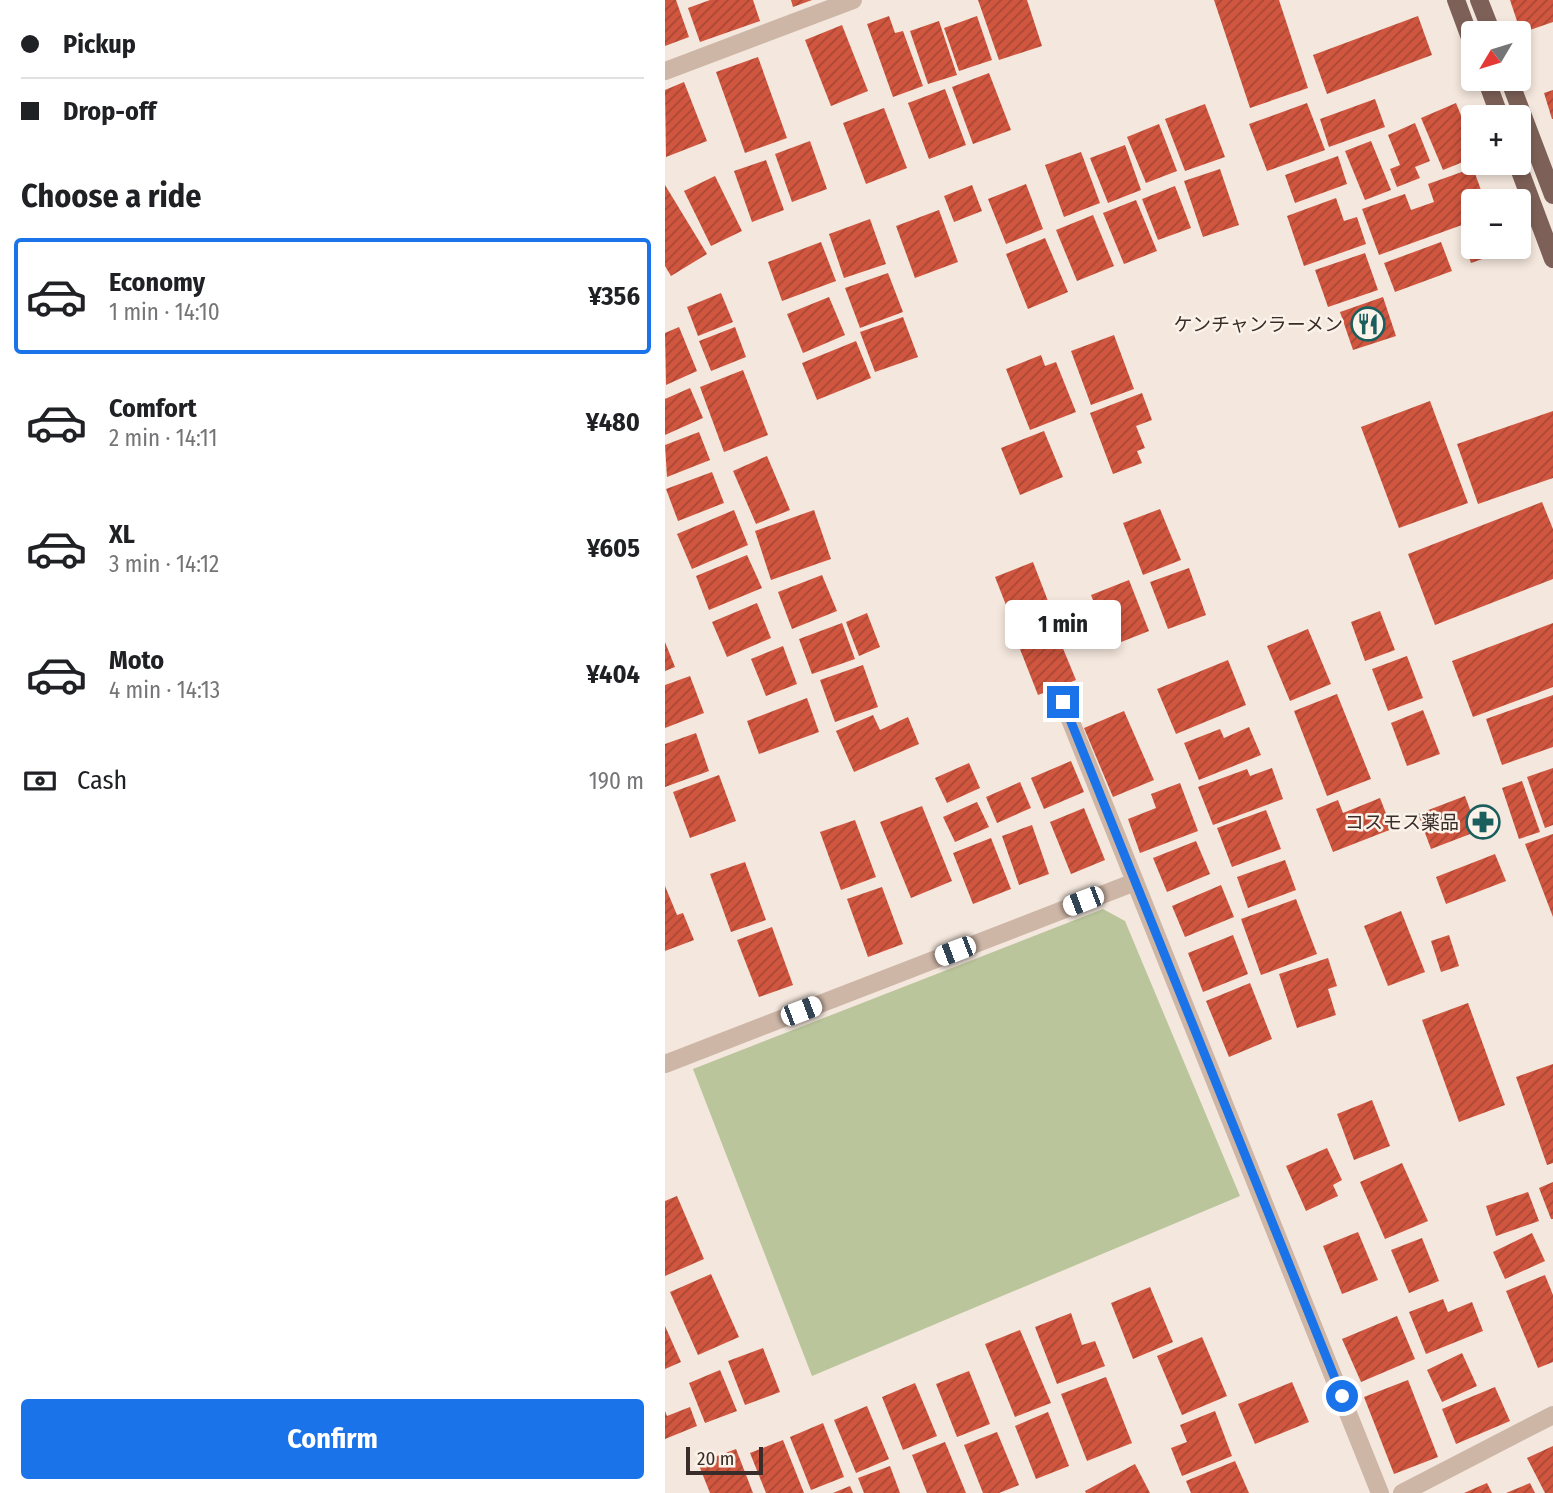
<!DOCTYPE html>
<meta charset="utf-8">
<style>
:root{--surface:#fff;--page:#f6f6f6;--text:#202124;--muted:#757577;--line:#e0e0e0;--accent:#1a73e8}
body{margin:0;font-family:"Fira Sans Condensed","Noto Sans JP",sans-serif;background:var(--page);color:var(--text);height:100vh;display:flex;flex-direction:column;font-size:26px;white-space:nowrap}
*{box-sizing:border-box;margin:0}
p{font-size:23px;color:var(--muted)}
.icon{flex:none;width:38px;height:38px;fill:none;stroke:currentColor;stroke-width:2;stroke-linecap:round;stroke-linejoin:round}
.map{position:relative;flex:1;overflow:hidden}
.sheet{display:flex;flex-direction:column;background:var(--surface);width:665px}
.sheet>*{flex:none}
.hud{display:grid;align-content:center;height:154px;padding:0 21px;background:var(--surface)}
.needle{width:46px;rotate:232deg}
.tools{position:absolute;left:796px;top:21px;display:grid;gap:14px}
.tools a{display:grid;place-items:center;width:70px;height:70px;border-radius:7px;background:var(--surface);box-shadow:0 4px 10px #0003;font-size:35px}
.scale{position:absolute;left:21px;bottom:18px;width:77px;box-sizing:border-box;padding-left:7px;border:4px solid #3a2c28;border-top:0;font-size:19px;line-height:24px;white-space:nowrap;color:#3a2c28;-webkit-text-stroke:5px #fbf2ea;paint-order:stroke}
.end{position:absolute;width:32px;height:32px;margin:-16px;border:9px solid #1a73e8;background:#fff;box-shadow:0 0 0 4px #fff}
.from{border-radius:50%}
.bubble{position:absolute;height:49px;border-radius:7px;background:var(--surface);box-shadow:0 4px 10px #0003;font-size:23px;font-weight:700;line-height:49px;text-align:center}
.car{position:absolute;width:21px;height:42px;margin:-21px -10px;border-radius:9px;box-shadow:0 0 5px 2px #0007;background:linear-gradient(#fff 24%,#345 0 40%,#fff 0 76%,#345 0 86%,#fff 0)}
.hud b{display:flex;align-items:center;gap:24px;height:66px;font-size:26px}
.hud b+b{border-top:2px solid var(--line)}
.hud i{width:18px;height:18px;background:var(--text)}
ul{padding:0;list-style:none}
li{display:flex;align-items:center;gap:21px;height:116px;margin:0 14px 10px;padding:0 7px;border:4px solid transparent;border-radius:7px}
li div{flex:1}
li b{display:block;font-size:26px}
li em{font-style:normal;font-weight:700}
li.current{border-color:var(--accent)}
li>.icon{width:63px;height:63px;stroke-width:1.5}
h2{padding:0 21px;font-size:32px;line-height:84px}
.pay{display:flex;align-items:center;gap:18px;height:77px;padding:0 21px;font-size:26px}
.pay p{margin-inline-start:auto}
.cta{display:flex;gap:14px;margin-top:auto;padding:14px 21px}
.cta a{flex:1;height:80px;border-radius:7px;background:var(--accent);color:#fff;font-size:28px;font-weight:700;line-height:80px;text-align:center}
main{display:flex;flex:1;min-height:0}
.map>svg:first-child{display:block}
.green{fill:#bac59b}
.building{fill:url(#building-hatch)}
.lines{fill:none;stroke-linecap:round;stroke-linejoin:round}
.minor{stroke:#ceb6a7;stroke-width:18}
.primary{stroke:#7d6158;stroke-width:18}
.route{stroke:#1a73e8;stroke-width:9}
.labels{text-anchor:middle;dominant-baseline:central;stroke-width:5;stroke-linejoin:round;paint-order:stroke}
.poi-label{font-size:19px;fill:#3a2c28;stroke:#fbf2ea;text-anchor:end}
</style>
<main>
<section class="sheet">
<div class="hud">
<b><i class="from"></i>Pickup</b>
<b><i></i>Drop-off</b>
</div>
<h2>Choose a ride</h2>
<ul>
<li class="current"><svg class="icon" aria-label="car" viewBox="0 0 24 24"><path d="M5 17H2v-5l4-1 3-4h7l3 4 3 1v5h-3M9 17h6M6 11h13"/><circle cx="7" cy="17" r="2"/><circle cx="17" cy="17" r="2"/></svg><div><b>Economy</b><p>1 min · 14:10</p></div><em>¥356</em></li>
<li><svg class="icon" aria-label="car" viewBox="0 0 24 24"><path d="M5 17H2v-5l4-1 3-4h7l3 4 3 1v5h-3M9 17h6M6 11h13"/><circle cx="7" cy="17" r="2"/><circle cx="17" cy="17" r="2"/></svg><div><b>Comfort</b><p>2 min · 14:11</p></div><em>¥480</em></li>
<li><svg class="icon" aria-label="car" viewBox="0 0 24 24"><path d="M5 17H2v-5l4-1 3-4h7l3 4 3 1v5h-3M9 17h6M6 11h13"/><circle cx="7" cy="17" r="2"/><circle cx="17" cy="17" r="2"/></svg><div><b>XL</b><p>3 min · 14:12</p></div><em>¥605</em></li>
<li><svg class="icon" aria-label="car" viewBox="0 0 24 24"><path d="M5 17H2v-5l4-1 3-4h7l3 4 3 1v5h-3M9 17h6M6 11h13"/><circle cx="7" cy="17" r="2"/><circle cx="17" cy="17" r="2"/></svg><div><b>Moto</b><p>4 min · 14:13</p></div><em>¥404</em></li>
</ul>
<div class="pay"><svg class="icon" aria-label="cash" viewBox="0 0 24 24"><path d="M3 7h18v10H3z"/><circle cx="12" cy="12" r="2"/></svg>Cash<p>190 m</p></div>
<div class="cta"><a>Confirm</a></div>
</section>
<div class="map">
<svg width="888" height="1493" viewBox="0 0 888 1493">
<defs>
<pattern id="building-hatch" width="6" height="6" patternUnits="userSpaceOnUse" patternTransform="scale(1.75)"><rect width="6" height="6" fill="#d0563f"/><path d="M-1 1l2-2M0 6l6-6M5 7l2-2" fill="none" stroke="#aa4735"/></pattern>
</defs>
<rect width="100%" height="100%" fill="#f4e7dd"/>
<!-- green -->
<path class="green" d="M438,909l22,12 115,275 -428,180 -119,-307z"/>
<!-- building -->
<g class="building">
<path d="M0,0h11l13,37 -24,9z"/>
<path d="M45,0h43l7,21 -60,21 -12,-34z"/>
<path d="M126,0h21l-19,7z"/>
<path d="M313,0h49l15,46 -43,14z"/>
<path d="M549,0h65l29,88 -58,20z"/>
<path d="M845,0h43v22l-32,11z"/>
<path d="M224,16l6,17 8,-2 20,55 -30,11 -26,-73z"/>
<path d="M312,16l15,44 -33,11 -15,-43z"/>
<path d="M753,16l14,39 -105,39 -14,-39z"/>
<path d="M274,21l18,54 -29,9 -18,-53z"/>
<path d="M177,25l26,66 -37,15 -26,-66z"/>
<path d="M93,57l29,81 -42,15 -29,-81z"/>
<path d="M324,73l22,57 -38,14 -21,-57z"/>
<path d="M19,82l23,59 -41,16 -1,-67z"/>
<path d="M280,89l21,56 -37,14 -21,-56z"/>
<path d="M888,90v29h-1l-8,-26z"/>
<path d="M710,99l10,28 -56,20 -9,-28z"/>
<path d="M642,103l18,47 -58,21 -18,-47z"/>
<path d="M791,103l17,42v13l-30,12 -22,-52z"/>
<path d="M540,104l20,53 -40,14 -20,-52z"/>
<path d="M219,108l23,60 -41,16 -23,-61z"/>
<path d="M750,123l15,38 -15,6 5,11 -23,9 -7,-18 10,-4 -12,-30z"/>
<path d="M494,124l18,47 -31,12 -19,-46z"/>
<path d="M145,141l17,48 -35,13 -17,-48z"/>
<path d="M706,141l20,49 -26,10 -20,-49z"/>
<path d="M460,145l16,45 -33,13 -18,-45z"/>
<path d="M416,152l19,51 -36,14 -19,-52z"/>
<path d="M673,156l9,28 -52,19 -10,-28z"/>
<path d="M101,160l18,50 -32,12 -18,-51z"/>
<path d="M808,168l12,33h-12v20l-94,34 -17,-46 43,-15 6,16 23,-8 -6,-18z"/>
<path d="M555,169l19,56 -36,12 -19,-56z"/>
<path d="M50,176l27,55 -31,15 -27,-55z"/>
<path d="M361,184l17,45 -37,15 -18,-45z"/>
<path d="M0,185l42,69 -36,22 -6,-10z"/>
<path d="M307,185l10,26 -28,11 -10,-26z"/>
<path d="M510,186l16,42 -33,12 -16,-41z"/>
<path d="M671,198l8,23 13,-4 9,27 -62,22 -17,-50z"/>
<path d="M471,200l21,51 -33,13 -21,-51z"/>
<path d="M274,210l19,52 -43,16 -19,-52z"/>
<path d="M428,215l21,51 -37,15 -21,-51z"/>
<path d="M205,219l16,45 -42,14 -15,-44z"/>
<path d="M808,233v14h34l1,3 -37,13 -9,-26z"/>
<path d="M380,238l23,54 -40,17 -22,-55z"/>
<path d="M156,242l15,39 -54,20 -14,-39z"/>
<path d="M776,242l11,29 -57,21 -11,-29z"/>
<path d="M700,253l13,37 -50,17 -13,-37z"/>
<path d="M223,273l15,39 -43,16 -15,-40z"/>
<path d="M56,293l12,29 -35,14 -11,-29z"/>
<path d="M164,297l16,38 -42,18 -16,-39z"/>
<path d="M718,297l13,39 -43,14 -13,-38z"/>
<path d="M238,317l15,40 -43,15 -15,-40z"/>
<path d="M14,327l18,44 -31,14 -1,-52z"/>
<path d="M70,327l11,30 -35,14 -12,-30z"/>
<path d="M449,335l20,54 -43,16 -20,-54z"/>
<path d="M191,341l15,37 -54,22 -15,-37z"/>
<path d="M376,355l4,11 11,-4 20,50 -46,18 -24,-61z"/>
<path d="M78,370l25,65 -44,17 -24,-65z"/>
<path d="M25,388l13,30 -38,17v-36z"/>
<path d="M477,393l10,27 -16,6 9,22 -8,3 5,12 -29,11 -23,-61z"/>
<path d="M765,401l38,102 -69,25 -38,-101z"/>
<path d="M888,411v67l-75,26 -21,-60z"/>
<path d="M379,431l19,46 -43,18 -19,-47z"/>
<path d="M34,432l11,28 -43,17 -2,-32z"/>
<path d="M102,456l23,54 -34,14 -23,-53z"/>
<path d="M47,472l12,31 -46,18 -12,-32z"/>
<path d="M877,502l11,27v50l-118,46 -27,-71z"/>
<path d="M495,509l21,51 -38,15 -20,-52z"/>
<path d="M69,510l14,35 -56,24 -15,-35z"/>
<path d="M149,510l17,49 -60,21 -16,-49z"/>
<path d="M82,555l15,33 -53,22 -13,-34z"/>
<path d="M368,562l20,52 -38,14 -20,-51z"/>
<path d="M524,568l17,47 -38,14 -18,-47z"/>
<path d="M157,575l15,36 -45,18 -14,-37z"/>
<path d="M464,580l20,51 -38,15 -20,-51z"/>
<path d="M92,603l14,35 -44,19 -15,-35z"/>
<path d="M715,611l15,39 -30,11 -14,-39z"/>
<path d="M202,613l13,34 -21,9 -13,-34z"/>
<path d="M177,623l13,36 -43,15 -13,-35z"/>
<path d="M888,623v64l-80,30 -21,-56z"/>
<path d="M390,629l21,51 -38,15 -20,-51z"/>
<path d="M643,629l23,55 -41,17 -23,-55z"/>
<path d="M0,642l10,25 -10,4z"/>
<path d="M118,646l14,38 -31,12 -15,-37z"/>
<path d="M742,656l16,42 -35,13 -16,-42z"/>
<path d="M563,660l18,45 -70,29 -19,-45z"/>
<path d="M198,665l15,42 -43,15 -15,-42z"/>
<path d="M25,676l14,37 -39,15v-43z"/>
<path d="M672,694l34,85 -44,17 -33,-85z"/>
<path d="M888,695v52l-51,18 -16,-46z"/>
<path d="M142,698l12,34 -60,22 -12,-33z"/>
<path d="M758,710l17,44 -33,12 -16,-43z"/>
<path d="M459,711l30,69 -41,17 -29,-69z"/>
<path d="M208,715l7,15 28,-13 11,27 -65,28 -18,-41z"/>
<path d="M584,727l12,28 -62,25 -15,-37 36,-14 4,9z"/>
<path d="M31,733l13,38 -44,16v-43z"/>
<path d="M406,761l13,31 -40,17 -13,-31z"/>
<path d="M304,763l11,25 -33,15 -12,-25z"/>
<path d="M607,768l11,31 -70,26 -15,-38 49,-18 3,7z"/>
<path d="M888,768v57l-8,3 -18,-51z"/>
<path d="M54,775l17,46 -46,17 -17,-46z"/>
<path d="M857,781l18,51 -21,7 -17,-51z"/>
<path d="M355,782l11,26 -34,15 -11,-26z"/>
<path d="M515,783l18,48 -58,22 -12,-34 28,-11 -5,-14z"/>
<path d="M800,796l13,35 -47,18 -13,-35z"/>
<path d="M715,798l12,31 -59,23 -17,-43 22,-9 5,13z"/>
<path d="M312,802l12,25 -34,15 -12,-25z"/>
<path d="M257,806l30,75 -41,17 -31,-76z"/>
<path d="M419,808l21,52 -34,14 -21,-52z"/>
<path d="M601,810l15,39 -49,18 -15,-39z"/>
<path d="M190,820l21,57 -35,13 -21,-58z"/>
<path d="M367,825l17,49 -30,11 -17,-49z"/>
<path d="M888,834v83l-28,-73z"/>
<path d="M326,838l20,51 -38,15 -20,-51z"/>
<path d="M531,841l14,33 -43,18 -14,-34z"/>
<path d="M830,854l11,27 -60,23 -10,-27z"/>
<path d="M620,860l11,30 -48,18 -11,-31z"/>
<path d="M80,862l21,58 -35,12 -21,-58z"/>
<path d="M556,885l13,32 -49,20 -13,-31z"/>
<path d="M0,886l12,29 6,-2 11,27 -29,11z"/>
<path d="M217,887l21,57 -35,13 -21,-58z"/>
<path d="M631,899l21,55 -56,21 -20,-56z"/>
<path d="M736,911l24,61 -37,14 -24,-60z"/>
<path d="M107,927l21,58 -34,12 -22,-57z"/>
<path d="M568,935l15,39 -45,18 -15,-39z"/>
<path d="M784,935l10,31 -18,6 -10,-31z"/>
<path d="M663,958l9,28 -9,3 8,26 -39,13 -18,-54z"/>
<path d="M585,983l22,56 -43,18 -23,-56z"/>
<path d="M803,1003l37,102 -46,17 -37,-102z"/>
<path d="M888,1064v99l-6,2 -31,-88z"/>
<path d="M707,1100l18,46 -36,14 -17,-46z"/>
<path d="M662,1148l15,32 -9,5 5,11 -32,15 -20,-45z"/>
<path d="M737,1163l26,58 -43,18 -25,-57z"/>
<path d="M888,1182v37h-2l-12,-31z"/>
<path d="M863,1192l11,29 -43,15 -10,-30z"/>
<path d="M12,1196l27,63 -39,17v-75z"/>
<path d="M693,1232l20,48 -36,14 -19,-48z"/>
<path d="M867,1233l13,28 -40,18 -12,-27z"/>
<path d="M757,1238l17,43 -30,12 -18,-43z"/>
<path d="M46,1274l28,63 -41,18 -28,-63z"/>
<path d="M880,1275l8,20v67l-15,6 -32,-77z"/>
<path d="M485,1287l23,55 -40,17 -22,-56z"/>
<path d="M778,1299l5,13 24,-10 11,29 -57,23 -17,-42z"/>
<path d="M406,1313l11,32 13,-4 10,25 -48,18 -22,-57z"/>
<path d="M732,1316l18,43 -54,23 -19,-43z"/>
<path d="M0,1326l16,36 -16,7z"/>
<path d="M355,1330l31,73 -36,14 -30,-73z"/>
<path d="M537,1337l25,59 -45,19 -25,-59z"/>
<path d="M98,1348l17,44 -35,13 -17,-44z"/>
<path d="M797,1353l15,33 -35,16 -15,-32z"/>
<path d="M55,1370l17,41 -32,12 -16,-40z"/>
<path d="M304,1371l21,53 -33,13 -21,-53z"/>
<path d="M441,1377l26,66 -45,18 -26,-67z"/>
<path d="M743,1380l30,77 -44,17 -30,-77z"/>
<path d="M627,1382l17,40 -54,22 -17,-40z"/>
<path d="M250,1383l22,53 -34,14 -21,-53z"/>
<path d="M830,1387l15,34 -54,23 -14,-35z"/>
<path d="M202,1406l22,53 -33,14 -22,-53z"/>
<path d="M25,1407l7,19 -32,13v-28l2,5z"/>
<path d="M550,1411l17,45 -50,20 -11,-28 16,-6 -7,-17z"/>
<path d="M383,1412l21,54 -33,13 -21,-53z"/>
<path d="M158,1423l21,54 -33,13 -21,-53z"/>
<path d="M332,1432l22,53 -20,8h-16l-19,-48z"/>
<path d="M118,1440l21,53h-38l-16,-40z"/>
<path d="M280,1442l21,51h-39l-15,-38z"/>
<path d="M888,1446v47h-8l-18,-35z"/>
<path d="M71,1449l17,44h-43l-12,-30z"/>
<path d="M570,1461l14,32h-58l-5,-12z"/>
<path d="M470,1464l15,29h-64l-1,-2z"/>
<path d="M225,1466l10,27h-36l-6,-15z"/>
<path d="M822,1483l5,10h-28z"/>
<path d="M865,1483l5,10h-29z"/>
<path d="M185,1486l3,7h-20z"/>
</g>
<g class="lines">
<!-- minor -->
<g class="minor">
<path d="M0,71l188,-71"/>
<path d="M398,702l317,791"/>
<path d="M0,1064l470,-182"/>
<path d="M737,1493l151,-78"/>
</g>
<!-- primary -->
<g class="primary">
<path d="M791,0l17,46"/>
<path d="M814,0l13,33"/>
<path d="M821,79l14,38"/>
<path d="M844,79l44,116"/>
<path d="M852,163l36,96"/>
</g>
</g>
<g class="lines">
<!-- route -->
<path class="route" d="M398,702l279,694"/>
</g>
<!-- icons -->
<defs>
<symbol id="restaurant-ring" viewBox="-11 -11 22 22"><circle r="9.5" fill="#fbf2ea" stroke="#1a5f5e" stroke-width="1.5"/><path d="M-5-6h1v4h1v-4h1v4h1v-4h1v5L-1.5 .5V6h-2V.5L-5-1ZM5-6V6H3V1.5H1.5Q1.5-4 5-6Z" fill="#1a5f5e"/></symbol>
<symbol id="pharmacy-ring" viewBox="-11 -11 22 22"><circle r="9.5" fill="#fbf2ea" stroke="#1a5f5e" stroke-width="1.5"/><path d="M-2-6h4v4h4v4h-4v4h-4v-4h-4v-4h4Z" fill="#1a5f5e"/></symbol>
</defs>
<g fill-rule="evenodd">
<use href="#restaurant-ring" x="684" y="305" width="38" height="38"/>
<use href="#pharmacy-ring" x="799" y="803" width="38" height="38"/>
</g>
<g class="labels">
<!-- poi labels -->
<g class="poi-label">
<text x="678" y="324">ケンチャンラーメン</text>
<text x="794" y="822">コスモス薬品</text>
</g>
</g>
</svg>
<div class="tools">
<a><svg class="needle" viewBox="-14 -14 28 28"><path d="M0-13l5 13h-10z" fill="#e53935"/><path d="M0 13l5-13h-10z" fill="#757577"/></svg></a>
<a>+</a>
<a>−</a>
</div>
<div class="scale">20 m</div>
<i class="end from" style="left:677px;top:1396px"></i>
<i class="end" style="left:398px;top:702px"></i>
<div class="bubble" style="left:340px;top:600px;width:116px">1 min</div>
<i class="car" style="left:418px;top:901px;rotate:249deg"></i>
<i class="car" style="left:290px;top:951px;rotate:249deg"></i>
<i class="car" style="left:136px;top:1011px;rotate:69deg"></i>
</div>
</main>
